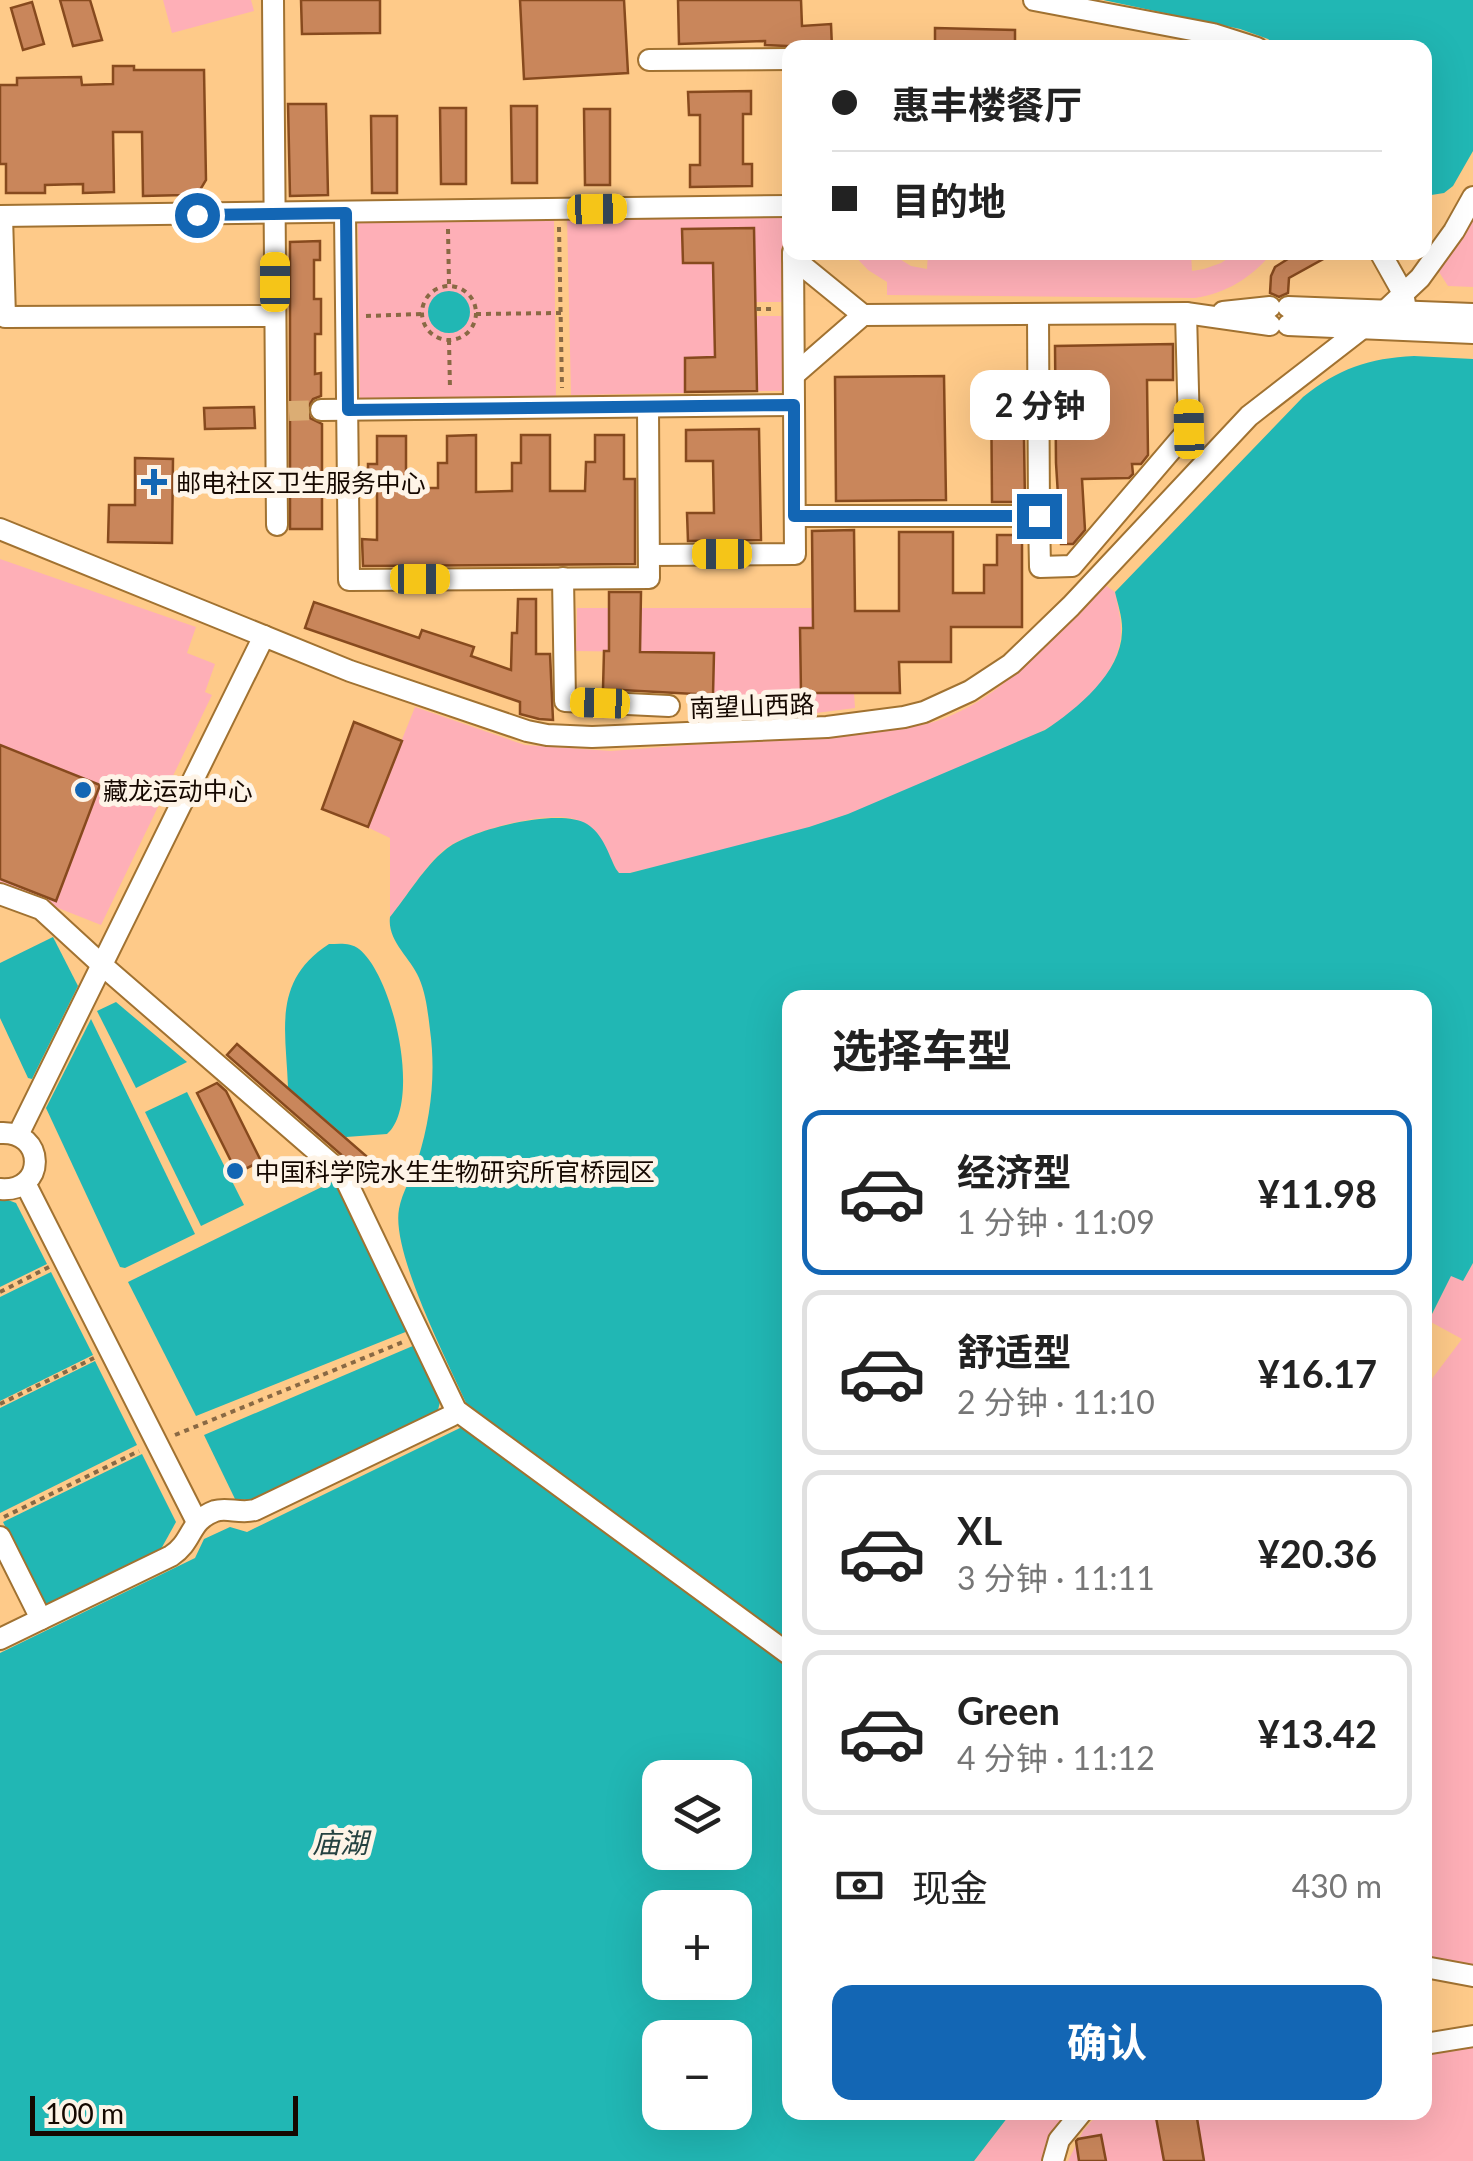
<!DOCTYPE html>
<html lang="zh">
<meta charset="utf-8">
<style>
:root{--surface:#fff;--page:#f2f2f2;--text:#222;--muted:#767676;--line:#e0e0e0;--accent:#1366b4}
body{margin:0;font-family:Lato,"Noto Sans SC",sans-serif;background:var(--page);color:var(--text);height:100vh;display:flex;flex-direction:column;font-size:38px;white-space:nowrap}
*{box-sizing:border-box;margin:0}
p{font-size:32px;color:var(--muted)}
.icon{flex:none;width:55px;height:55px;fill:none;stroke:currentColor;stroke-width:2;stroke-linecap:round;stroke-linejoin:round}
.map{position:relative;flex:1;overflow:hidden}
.side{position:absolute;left:782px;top:990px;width:650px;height:1130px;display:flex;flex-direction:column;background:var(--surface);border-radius:20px;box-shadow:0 10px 40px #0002}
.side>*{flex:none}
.hud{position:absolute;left:782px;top:40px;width:650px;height:220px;border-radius:20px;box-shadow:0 10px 40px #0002;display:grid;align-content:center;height:220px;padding:0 50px;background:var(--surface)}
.controls{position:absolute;left:642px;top:1760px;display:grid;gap:20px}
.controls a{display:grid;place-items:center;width:110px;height:110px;border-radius:20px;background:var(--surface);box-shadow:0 10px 40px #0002;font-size:50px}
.scale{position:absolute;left:30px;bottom:25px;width:268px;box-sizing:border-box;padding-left:10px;border:5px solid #150800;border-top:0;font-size:28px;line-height:35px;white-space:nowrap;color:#150800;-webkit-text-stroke:8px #fef4e7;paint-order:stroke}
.end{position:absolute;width:45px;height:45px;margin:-22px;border:12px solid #1366b4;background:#fff;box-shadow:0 0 0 5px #fff}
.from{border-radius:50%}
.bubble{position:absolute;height:70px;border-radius:20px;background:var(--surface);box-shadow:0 10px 40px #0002;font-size:32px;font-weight:700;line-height:70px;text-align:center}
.car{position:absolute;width:30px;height:60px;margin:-30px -15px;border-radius:12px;box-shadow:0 0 8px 2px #0007;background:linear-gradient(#f5c518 24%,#345 0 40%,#f5c518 0 76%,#345 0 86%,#f5c518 0)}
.hud b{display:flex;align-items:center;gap:35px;height:95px;font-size:38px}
.hud b+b{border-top:2px solid var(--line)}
.hud i{width:25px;height:25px;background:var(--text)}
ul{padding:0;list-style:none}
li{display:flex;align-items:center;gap:30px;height:165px;margin:0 20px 15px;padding:0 30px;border:5px solid var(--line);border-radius:20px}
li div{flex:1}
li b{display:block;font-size:38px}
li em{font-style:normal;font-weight:700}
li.active{border-color:var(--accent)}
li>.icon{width:90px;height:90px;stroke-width:1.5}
h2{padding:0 50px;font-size:45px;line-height:120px}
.pay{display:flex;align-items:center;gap:25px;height:110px;padding:0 50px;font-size:38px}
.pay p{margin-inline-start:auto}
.action{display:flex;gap:20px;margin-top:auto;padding:20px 50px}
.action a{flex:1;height:115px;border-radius:20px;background:var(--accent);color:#fff;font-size:40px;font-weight:700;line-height:115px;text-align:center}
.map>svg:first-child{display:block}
.green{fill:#feafb7}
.water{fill:#21b7b4;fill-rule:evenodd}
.building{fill:#c9865b;stroke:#874a1e;stroke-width:2.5}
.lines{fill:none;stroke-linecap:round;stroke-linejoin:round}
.minor-tunnel{stroke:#dbad74;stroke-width:20;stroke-dasharray:20 10;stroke-linecap:butt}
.minor-casing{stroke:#a17231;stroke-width:24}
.path{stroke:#896944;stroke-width:4;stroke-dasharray:5 5;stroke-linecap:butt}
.minor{stroke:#fff;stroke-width:20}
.route{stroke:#1366b4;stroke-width:12}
.poi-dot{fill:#1366b4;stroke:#fef4e7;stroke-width:4}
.labels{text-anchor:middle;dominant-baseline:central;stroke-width:10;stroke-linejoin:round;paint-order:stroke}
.poi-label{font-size:25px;fill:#150800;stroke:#fef4e7;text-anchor:start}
.street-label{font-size:25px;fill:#150800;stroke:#fef4e7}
.water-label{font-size:28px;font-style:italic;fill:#254241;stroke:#fef4e7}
</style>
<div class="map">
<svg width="1473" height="2161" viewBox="0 0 1473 2161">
<rect width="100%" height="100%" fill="#feca89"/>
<!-- green -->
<g class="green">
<path d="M163,0h88l3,11 -82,22z"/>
<path d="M785,213l2,89h-31l-2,-74 -71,1v34h30l2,94 -30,1v35l-114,2 -4,-178z"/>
<path d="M1473,213v74l-25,-1 -9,-14z"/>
<path d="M554,217l2,182 -196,2 -2,-182z"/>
<path d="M852,253h38l21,13 16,3 1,-16h263l1,18 12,-2 17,-6 15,-10h36c-21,25 -45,40 -77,45l-308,-3v-13l-19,-12z"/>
<path d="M756,316h31l1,75h-31z"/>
<path d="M0,559l196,68 -9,26 28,11 -10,28 7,3 -111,230 -101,-40z"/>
<path d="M1101,582l14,10c8,37 11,53 -11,87 -33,47 -91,66 -141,87 -40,17 -79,36 -120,50 -69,24 -142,39 -213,57h-11l-3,-4c-10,-20 -17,-37 -37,-48 -25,-14 -114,11 -135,29 -19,16 -37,46 -54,67v-79l-23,-11 48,-120 110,38 86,6 288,-22c18,-3 36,-6 53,-14 62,-26 104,-85 149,-133z"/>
<path d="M577,608h32v25h31l1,-25h171l1,20 -13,1 1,64h53l1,15 -62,8 -77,3 -3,-24v-42l-137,-2z"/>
<path d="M1473,1263v706l-48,-9v-572l37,-49 -33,-18 22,-46 12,5z"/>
<path d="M1473,2046v115h-405l15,-30 16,-18 326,-1v-59z"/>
<path d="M1011,2113h58c-12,14 -23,29 -26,48h-69z"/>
</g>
<!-- water -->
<g class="water">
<path d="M1103,0h370v151l-20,35 -9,7 -19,3v-148l-146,-1 -11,-8 -28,-10z"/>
<circle cx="449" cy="312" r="21"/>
<path d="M1414,356l59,3v904l-10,18 -12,-5 -26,52v-330h-635v1114l221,1 -37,48h-974v-508l195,-95 9,-19 26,-12 17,5 217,-106 2,-23c-19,-43 -75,-151 -67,-194 3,-17 14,-34 19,-50 13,-42 18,-85 12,-129 -2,-17 -4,-36 -11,-52 -9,-21 -32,-37 -29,-61 17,-21 35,-51 55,-67 23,-20 114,-43 142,-26 16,10 21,29 29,45l3,4h11l179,-46 39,-13 197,-84c32,-21 76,-57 77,-98 1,-13 -4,-27 -7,-40l188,-195c35,-28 66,-39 111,-41zM660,1778h75v74h-75zM660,1908h75v74h-75zM660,2038h75v74h-75z"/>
<path d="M53,937l25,49 -46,93 -4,-1 -28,-60v-55z"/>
<path d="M329,944c10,0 21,-2 30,5 35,28 63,154 28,185l-41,3 -58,-50c-2,-57 -16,-106 41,-143z"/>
<path d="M116,1002l71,60 -51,26 -39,-77z"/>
<path d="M91,1019l104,215 -70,34 -5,-1 -74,-159z"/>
<path d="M187,1092l57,113 -43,21 -56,-114z"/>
<path d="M336,1180l72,151 -212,85 -68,-134z"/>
<path d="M0,1197l16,6 31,61 -47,23z"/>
<path d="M51,1272l42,83 -93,46v-104z"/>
<path d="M415,1345l25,57 -3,12 -187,86 -15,-1 -31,-64z"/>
<path d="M95,1361l42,84 -137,68v-105z"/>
<path d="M142,1454l34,68 -15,27 -116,59 -42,-86z"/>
</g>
<!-- building -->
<g class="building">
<path d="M60,0h30l12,40 -29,6z"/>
<path d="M301,0h79v33l-78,1z"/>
<path d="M520,0h104l4,73 -104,6z"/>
<path d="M678,0h123l1,26 29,-2 1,24 -67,-3v-4l-86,3z"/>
<path d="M32,2l12,42 -21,6 -12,-42z"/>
<path d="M935,28l80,2v18h-80z"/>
<path d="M113,66h21v4h70l2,110 -6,10 -15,5 -42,1 -1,-64h-29l1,60 -31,1v-9l-38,1v8h-39v-29h-6v-79h17v-7l64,-1 1,8 31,-1z"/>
<path d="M751,91v23h-8v50h9v22l-62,1v-22h10v-50h-11l-1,-23z"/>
<path d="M288,104h38l2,91 -38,1z"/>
<path d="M511,106h26v77h-25z"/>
<path d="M440,108h26v76h-25z"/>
<path d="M584,109h26v76h-25z"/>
<path d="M371,116h26v77h-25z"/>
<path d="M754,228l3,163 -72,1v-34l30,-1 -2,-94h-30l-1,-34z"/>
<path d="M320,241v19h-6v39h7v35h-6v40l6,-1v23l-8,3 -6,10 3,9 12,6v105h-32v-287z"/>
<path d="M1299,252h37l-47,26 -1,15 -9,4 -9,-4 1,-17 4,-9z"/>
<path d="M1173,344v36h-26l1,75 -7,9h-9l1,10 -4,4 -47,1 3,51 -12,14h-12l-5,-81 -1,-117z"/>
<path d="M944,376l2,124 -110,1 -1,-124z"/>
<path d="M991,378h32l2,124h-33z"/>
<path d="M254,407l1,21 -50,1 -1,-21z"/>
<path d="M759,429l2,111 -73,1 -1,-28h27l-1,-52h-27v-31z"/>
<path d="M476,435v57l36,-1v-28h9v-28h29v56h35l1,-29h9v-27h29v44h11v85l-272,2 -1,-27 15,1v-48h-9v-28h9v-28h29v52h32v-25h9v-27z"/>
<path d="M135,458l38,1 -1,84 -64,-1 1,-37h26z"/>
<path d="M854,530l1,81h44v-79h54v61h31v-28h13v-30h25v92h-71v35h-52l1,31h-99l-1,-65h13l-1,-97z"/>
<path d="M609,592h32l-1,60 74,1 -1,42 -110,-6 1,-38h5z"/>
<path d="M518,599h18v55h14l3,66 -14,-1 -19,-5v-12l-215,-74 9,-26 105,36 3,-8 52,17 -3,9 40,14 1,-37h5z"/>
<path d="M354,722l48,19 -34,86 -46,-18z"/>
<path d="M0,745l100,40 -44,116 -56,-22z"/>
<path d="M237,1044l143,124 -16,17 -12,-21 -125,-109z"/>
<path d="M217,1083l9,8 35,70 -24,12 -40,-80z"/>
<path d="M1155,2112h41l8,49h-40z"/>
<path d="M1101,2135l5,26h-27l-3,-20 2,-2z"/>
</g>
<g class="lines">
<!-- minor-tunnel -->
<path class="minor-tunnel" d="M289,411l32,-1"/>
<defs>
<g id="minor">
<path d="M273,0l4,525"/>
<path d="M1034,0l179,34 44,14"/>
<path d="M649,60l141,-1"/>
<path d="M345,213l4,367 300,-2 -1,-171"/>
<path d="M0,216l790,-10"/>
<path d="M2,216l3,101 270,-1"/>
<path d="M1380,252l23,41 2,11"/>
<path d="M793,258l70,57 323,-2 84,12"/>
<path d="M1288,307l185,7"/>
<path d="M1223,312l47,-5"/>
<path d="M1288,325l185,8"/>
<path d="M794,375l69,-60"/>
<path d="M321,410l473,-5"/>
<path d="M795,516h244l-1,-202"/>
<path d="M1039,516l1,51 32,-1 117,-137 -3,-116"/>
<path d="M0,529l350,142 177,60 20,4 45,2 235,-10 77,-10 20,-5 46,-21 41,-27 60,-58 178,-190 138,-107 33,-31 34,-47 19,-34"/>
<path d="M649,555l146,-1 -2,-302"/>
<path d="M563,578l2,123 104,5"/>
<path d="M0,894l41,15 61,56 241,209 113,236 334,245"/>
<path d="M0,1133c46,-3 47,60 0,56"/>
<path d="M18,1135l246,-499"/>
<path d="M25,1183l171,337"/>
<path d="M0,1537l41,82"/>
<path d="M0,1639l171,-83c23,-15 17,-35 44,-45 12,-4 25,3 40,-1l196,-94 5,-6"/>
<path d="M1425,1967l48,9"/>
<path d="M1425,2044l48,-8"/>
<path d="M1053,2161l6,-21 23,-28"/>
</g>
</defs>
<!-- minor casing -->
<use href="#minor" class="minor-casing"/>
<!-- path -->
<g class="path">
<path d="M559,227l3,161"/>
<path d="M448,229l1,56"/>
<circle cx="449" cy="313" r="27"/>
<path d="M756,309h20"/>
<path d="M476,314l85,-1"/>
<path d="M366,316l55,-2"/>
<path d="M449,340l1,49"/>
<path d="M0,1292l49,-25"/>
<path d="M0,1404l94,-46"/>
<path d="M175,1435l228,-93"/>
<path d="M4,1517l135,-66"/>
</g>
<!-- minor -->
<use href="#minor" class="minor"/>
</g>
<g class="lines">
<!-- route -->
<path class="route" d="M197,215l149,-2 2,197 446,-5v111h245"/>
</g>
<!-- markers -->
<g class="poi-dot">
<path d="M149 467h10v10h10v10h-10v10h-10v-10h-10v-10h10z"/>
<circle cx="83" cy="790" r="10"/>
<circle cx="235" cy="1171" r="10"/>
</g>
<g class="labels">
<!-- poi labels -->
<g class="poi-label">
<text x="176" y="482">邮电社区卫生服务中心</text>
<text x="103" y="790">藏龙运动中心</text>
<text x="255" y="1171">中国科学院水生生物研究所官桥园区</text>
</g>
<!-- street labels -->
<g class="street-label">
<text transform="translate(752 705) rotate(-2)">南望山西路</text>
</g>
<!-- water labels -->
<g class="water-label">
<text x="340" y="1842">庙湖</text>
</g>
</g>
</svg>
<div class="controls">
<a><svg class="icon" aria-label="layers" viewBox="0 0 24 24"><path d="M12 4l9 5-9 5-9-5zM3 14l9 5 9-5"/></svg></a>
<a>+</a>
<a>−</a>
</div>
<div class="scale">100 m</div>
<i class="end from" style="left:197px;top:215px"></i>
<i class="end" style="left:1039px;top:516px"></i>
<div class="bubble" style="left:970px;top:370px;width:140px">2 分钟</div>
<i class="car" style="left:597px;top:209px;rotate:89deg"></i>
<i class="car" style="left:275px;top:282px;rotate:0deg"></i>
<i class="car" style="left:1189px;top:429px;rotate:359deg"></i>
<i class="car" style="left:722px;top:554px;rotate:270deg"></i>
<i class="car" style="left:420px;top:579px;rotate:90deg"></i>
<i class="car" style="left:600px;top:703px;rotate:272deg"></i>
<div class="hud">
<b><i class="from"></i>惠丰楼餐厅</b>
<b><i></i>目的地</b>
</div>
<section class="side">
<h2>选择车型</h2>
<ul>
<li class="active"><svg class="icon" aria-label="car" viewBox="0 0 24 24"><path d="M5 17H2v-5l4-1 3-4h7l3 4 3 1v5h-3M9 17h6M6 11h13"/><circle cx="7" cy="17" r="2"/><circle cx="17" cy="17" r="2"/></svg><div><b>经济型</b><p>1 分钟 · 11:09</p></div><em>¥11.98</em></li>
<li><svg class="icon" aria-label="car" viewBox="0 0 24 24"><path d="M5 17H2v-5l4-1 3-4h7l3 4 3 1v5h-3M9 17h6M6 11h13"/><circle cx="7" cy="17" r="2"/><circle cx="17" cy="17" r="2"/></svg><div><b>舒适型</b><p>2 分钟 · 11:10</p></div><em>¥16.17</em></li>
<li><svg class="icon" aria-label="car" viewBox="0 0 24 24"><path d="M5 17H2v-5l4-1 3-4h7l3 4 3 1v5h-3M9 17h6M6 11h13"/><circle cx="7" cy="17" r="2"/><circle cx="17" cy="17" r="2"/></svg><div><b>XL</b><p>3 分钟 · 11:11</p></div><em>¥20.36</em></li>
<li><svg class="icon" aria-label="car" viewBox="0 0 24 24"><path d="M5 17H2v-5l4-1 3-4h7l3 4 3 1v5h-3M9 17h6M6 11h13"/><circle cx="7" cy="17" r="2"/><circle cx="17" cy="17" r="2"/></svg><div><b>Green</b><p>4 分钟 · 11:12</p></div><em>¥13.42</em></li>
</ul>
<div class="pay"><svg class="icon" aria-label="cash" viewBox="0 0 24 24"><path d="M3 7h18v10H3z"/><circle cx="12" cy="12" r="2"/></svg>现金<p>430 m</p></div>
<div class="action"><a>确认</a></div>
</section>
</div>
